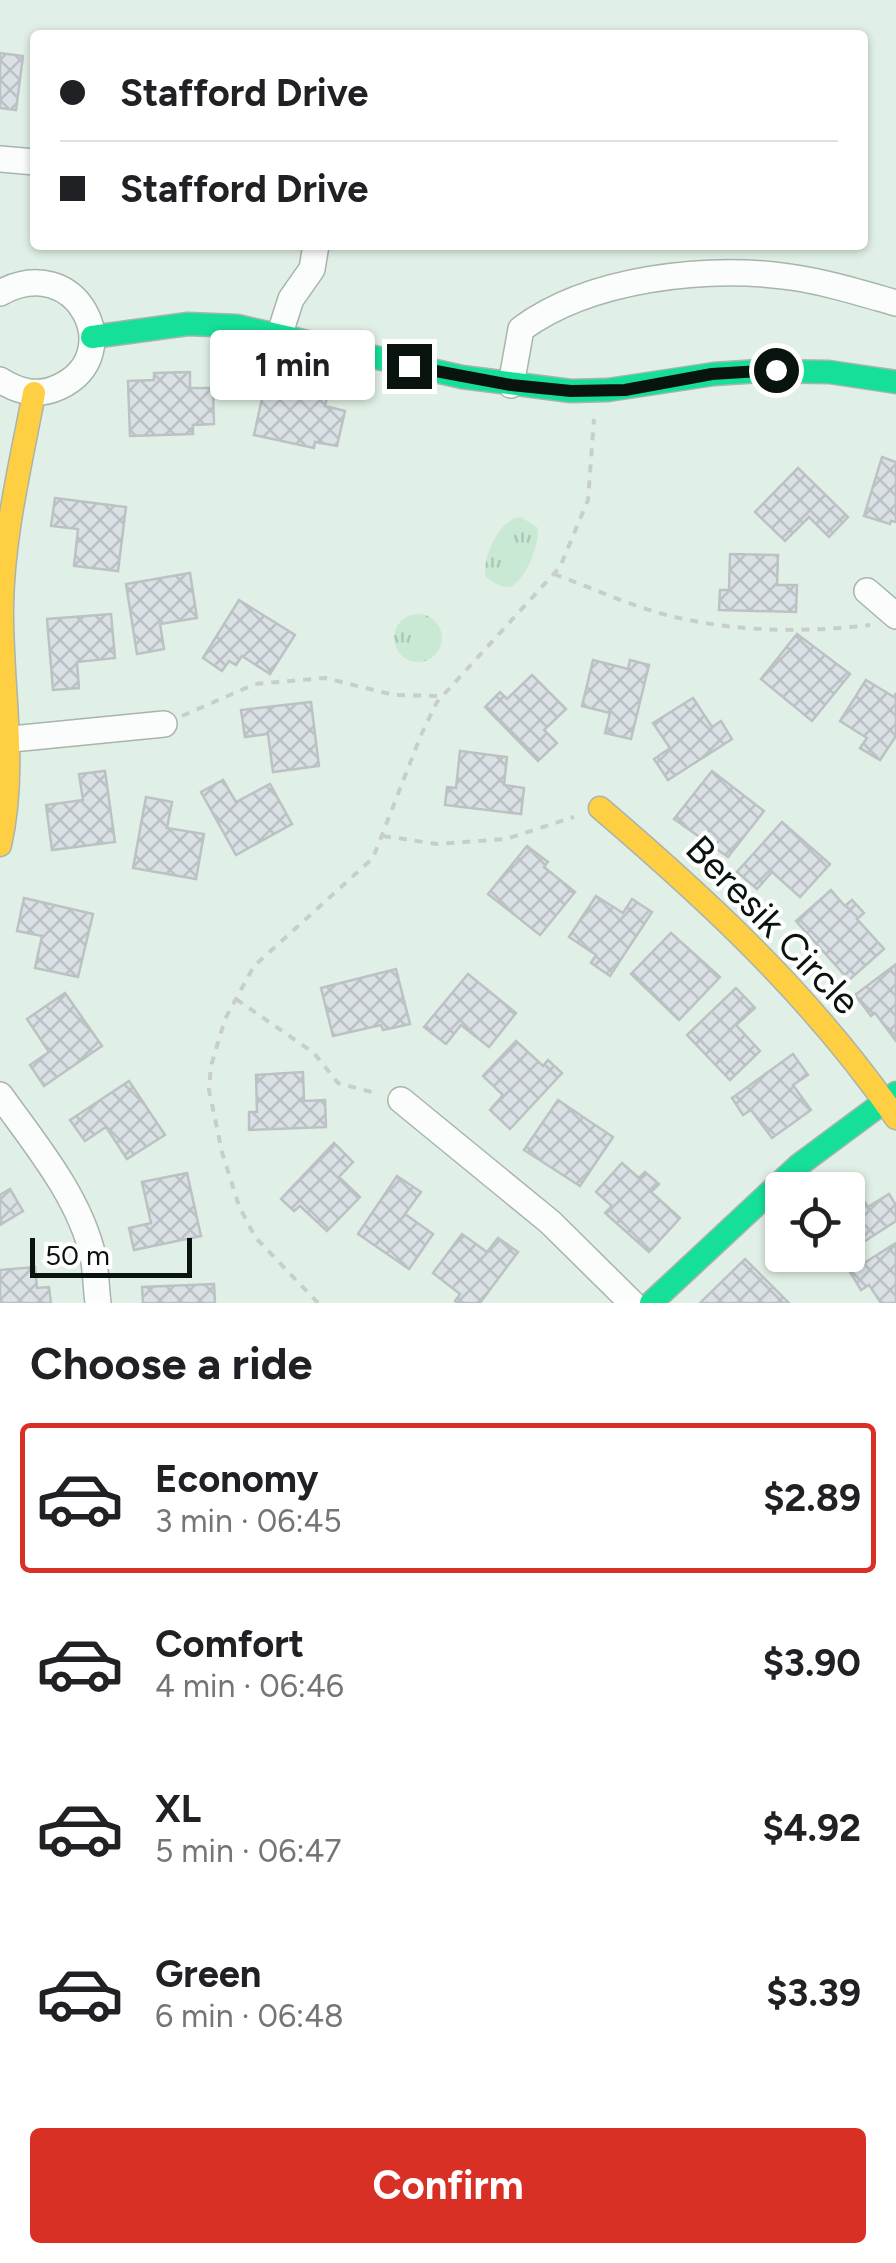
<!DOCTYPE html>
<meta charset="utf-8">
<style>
:root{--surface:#fff;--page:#f6f6f6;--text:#202124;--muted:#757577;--line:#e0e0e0;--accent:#d93025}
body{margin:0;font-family:Figtree,sans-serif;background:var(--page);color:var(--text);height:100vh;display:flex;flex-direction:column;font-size:38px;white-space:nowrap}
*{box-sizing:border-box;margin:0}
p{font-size:32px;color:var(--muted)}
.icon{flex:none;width:55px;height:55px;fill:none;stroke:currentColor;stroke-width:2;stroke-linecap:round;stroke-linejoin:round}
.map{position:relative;height:1303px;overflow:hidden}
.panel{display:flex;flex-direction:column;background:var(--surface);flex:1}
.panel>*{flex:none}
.top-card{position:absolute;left:30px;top:30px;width:838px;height:220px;border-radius:10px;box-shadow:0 2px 8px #0004;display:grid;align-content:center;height:220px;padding:0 30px;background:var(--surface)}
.fabs{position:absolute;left:765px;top:1172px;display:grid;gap:20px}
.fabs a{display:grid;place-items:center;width:100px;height:100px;border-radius:10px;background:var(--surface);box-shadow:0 2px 8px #0004;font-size:50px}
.scale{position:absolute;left:30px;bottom:25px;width:162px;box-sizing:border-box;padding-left:10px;border:5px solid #0a140e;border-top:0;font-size:28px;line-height:35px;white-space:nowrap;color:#0a140e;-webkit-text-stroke:8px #fff;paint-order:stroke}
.end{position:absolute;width:45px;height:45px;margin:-22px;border:12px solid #0a140e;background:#fff;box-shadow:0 0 0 5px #fff}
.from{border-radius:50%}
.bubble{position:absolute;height:70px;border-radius:10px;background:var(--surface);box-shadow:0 2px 8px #0004;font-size:32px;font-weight:700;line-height:70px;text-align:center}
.top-card b{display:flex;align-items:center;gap:35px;height:95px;font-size:38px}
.top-card b+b{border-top:2px solid var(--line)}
.top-card i{width:25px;height:25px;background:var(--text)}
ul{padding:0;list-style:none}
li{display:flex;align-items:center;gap:30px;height:150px;margin:0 20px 15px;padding:0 10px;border:5px solid transparent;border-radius:10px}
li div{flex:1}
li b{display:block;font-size:38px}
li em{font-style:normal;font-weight:700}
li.on{border-color:var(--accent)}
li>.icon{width:90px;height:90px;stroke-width:1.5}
h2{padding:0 30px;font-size:45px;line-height:120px}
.primary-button{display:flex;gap:20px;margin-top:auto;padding:20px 30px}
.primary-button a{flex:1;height:115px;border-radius:10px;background:var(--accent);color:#fff;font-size:40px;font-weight:700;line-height:115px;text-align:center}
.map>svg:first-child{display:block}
.park{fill:url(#park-tufts)}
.building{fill:url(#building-cross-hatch);stroke:#bcc2c3;stroke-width:2.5}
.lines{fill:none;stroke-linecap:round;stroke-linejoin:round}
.street-casing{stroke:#a8b4ac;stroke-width:28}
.fast-casing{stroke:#a8b4ac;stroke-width:25}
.slow-casing{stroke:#a8b4ac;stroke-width:25}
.path{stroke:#c9cecb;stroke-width:4;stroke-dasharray:8 8;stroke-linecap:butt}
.street{stroke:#fafdfb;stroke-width:25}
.fast{stroke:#16e098;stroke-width:22}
.slow{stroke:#ffcf43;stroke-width:22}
.route{stroke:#0a140e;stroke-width:12}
.labels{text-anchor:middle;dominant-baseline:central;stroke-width:8;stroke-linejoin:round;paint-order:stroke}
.street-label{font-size:38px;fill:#0a140e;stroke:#fff}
</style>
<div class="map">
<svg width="896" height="1303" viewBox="0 0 896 1303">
<defs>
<pattern id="park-tufts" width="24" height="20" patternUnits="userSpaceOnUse" patternTransform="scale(2.5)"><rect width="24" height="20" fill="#cae9d5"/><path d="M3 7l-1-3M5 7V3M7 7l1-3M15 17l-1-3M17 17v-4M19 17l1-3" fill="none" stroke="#acc7b6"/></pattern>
<pattern id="building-cross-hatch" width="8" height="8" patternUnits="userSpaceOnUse" patternTransform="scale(2.5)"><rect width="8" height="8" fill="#dae1e5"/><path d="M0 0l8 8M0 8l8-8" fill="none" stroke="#bac0c3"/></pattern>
</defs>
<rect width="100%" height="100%" fill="#e1f0e6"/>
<!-- park -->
<g class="park">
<path d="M521,517l16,10c5,13 -13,59 -29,60 -8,1 -16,-6 -22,-10 -5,-19 14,-59 35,-60z"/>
<circle cx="418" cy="638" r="24"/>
</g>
<!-- building -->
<g class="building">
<path d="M0,53l23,3 -7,54 -16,-2z"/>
<path d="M190,372v16h23l1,36 -21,1v9l-63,2 -2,-55 26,-1v-7z"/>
<path d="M266,380l63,8 -4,18 20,5 -8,35 -22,-4 -1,6 -60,-13z"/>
<path d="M882,457l14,5v60l-5,-1 -1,3 -26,-8z"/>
<path d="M798,468l50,49 -19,20 -20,-20 -24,24 -30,-29z"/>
<path d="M55,498l71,9 -8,64 -44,-5 4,-37 -27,-3z"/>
<path d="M730,554l48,1 -1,30h20l-1,27 -77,-2 1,-20h9z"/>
<path d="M190,573l7,45 -37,6 4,25 -27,5 -11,-70z"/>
<path d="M239,600l56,35 -25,39 -28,-18 -6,9 -7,-4 -7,10 -19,-13z"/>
<path d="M111,614l4,44 -38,4 2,26 -26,2 -6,-71z"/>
<path d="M797,634l53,40 -38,47 -51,-42z"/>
<path d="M593,660l35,9 2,-9 19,5 -18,74 -26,-6 5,-20 -28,-7z"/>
<path d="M532,675l34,34 -22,21 13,13 -19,18 -53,-54 15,-15 7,7z"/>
<path d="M866,680l28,17 2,-4v43l-16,24 -20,-12 7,-10 -27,-17z"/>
<path d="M693,698l19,29 9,-6 11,18 -64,41 -14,-21 16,-11 -17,-25z"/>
<path d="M311,702l8,64 -46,6 -5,-38 -23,3 -4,-27z"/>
<path d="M460,751l47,6 -3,28 20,3 -3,26 -76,-9 2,-18 9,1z"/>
<path d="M105,771l10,71 -63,8 -6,-45 37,-5 -4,-26z"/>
<path d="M712,771l52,40 -36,46 -54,-38z"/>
<path d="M223,780l13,22 34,-18 22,40 -56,31 -35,-63z"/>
<path d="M146,797l26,5 -5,26 37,6 -8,45 -63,-11z"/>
<path d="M782,822l48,42 -30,33 -28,-25 -15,17 -20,-17z"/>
<path d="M527,846l21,16 -4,5 31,25 -35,43 -52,-41z"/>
<path d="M831,890l14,16 7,-6 12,13 -7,6 27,30 -35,31 -53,-59z"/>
<path d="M596,896l27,17 9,-14 20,13 -42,64 -19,-13 5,-8 -27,-18z"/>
<path d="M24,898l69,16 -15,63 -43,-9 7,-32 -25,-5z"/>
<path d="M671,933l49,44 -41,43 -48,-46z"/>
<path d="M896,964v77l-21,-28 -4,3 -16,-21z"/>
<path d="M396,969l14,55 -27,6 -2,-5 -48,11 -12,-48z"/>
<path d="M468,974l48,39 -27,34 -28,-22 -15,19 -22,-17z"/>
<path d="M736,988l19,20 -19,17 24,26 -30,29 -43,-45z"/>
<path d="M65,993l37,53 -58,40 -14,-21 19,-13 -22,-33z"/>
<path d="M516,1041l27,25 5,-6 14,13 -52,56 -20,-19 13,-15 -20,-19z"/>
<path d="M793,1054l15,21 -15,10 18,25 -39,28 -21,-28 -8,5 -11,-17z"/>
<path d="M303,1072l1,29 21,-1 1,27 -77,3v-18h8l-1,-37z"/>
<path d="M129,1081l36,54 -38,24 -21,-32 -21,14 -15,-21z"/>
<path d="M558,1100l55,37 -33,49 -56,-36z"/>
<path d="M334,1143l19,19 -14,15 21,20 -33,34 -27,-25 -6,5 -13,-12z"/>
<path d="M622,1163l17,15 6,-6 14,12 -8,8 29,26 -31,34 -44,-39 7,-7 -16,-14z"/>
<path d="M187,1173l14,63 -67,14 -5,-22 22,-5 -9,-41z"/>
<path d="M397,1176l24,16 -16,22 28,20 -24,35 -51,-35z"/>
<path d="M849,1177l19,30 21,-13 7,11v16l-48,31v-62h-20z"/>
<path d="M10,1189l13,22 -23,14v-30z"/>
<path d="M462,1234l25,18 11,-14 20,14 -38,51h-23l-2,-2 5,-7 -27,-21z"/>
<path d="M896,1243v60h-15l-12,-18 -8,5 -11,-18z"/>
<path d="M745,1259l44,44h-89z"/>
<path d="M35,1267l2,21 12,-1 2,16h-51v-33z"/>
<path d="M214,1284l1,19h-72l-1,-16z"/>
</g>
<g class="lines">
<defs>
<g id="street">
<path d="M0,159l35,3"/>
<path d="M0,293c77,-43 129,62 59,94 -21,10 -40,5 -59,-7"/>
<path d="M280,333l11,-34 21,-30 4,-24"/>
<path d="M511,385l10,-56c69,-51 186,-64 269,-52 36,5 71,16 106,26"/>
<path d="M867,591l29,25"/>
<path d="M12,739l152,-15"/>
<path d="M0,1095c35,49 79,101 93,161 3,15 3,32 5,47"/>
<path d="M401,1100l149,122 82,81"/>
</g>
<g id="fast">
<path d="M92,337l96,-13 49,2 225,51 109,14 37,-1 106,-16 46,-3 69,1 67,10"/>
<path d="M651,1303l148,-138 97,-72"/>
</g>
<g id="slow">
<path d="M600,808c110,94 213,190 296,310"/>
<path d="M0,845c18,-80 1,-158 2,-238 1,-72 19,-144 32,-214"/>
</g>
</defs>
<!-- street casing -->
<use href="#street" class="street-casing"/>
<!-- fast casing -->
<use href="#fast" class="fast-casing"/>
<!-- slow casing -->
<use href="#slow" class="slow-casing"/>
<!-- path -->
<g class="path">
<path d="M554,574c38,14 77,32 116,42 68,16 132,17 200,9"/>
<path d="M182,716l73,-32 70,-6 69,17 49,1"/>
<path d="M383,836l54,8 69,-5 68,-22"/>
<path d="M236,999l78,54 24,30 41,11"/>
<path d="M318,1303l-63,-66 -16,-31 -17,-54 -13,-62 2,-24 14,-47 29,-53 119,-108 48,-123 16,-33 123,-135 28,-67 6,-81"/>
</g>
<!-- street -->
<use href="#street" class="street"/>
<!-- fast -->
<use href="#fast" class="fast"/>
<!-- slow -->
<use href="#slow" class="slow"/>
</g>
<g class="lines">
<!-- route -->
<path class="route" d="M409,366l102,19 60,6 54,-1 87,-16 64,-4"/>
</g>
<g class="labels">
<!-- street labels -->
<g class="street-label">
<text transform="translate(773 925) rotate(46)">Beresik Circle</text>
</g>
</g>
</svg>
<div class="fabs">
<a><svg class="icon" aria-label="locate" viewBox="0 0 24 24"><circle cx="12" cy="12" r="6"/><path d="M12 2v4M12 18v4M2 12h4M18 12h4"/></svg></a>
</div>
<div class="scale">50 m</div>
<i class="end from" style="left:776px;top:370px"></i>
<i class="end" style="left:409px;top:366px"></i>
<div class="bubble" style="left:210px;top:330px;width:165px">1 min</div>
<div class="top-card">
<b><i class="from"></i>Stafford Drive</b>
<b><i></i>Stafford Drive</b>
</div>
</div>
<section class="panel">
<h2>Choose a ride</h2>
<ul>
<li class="on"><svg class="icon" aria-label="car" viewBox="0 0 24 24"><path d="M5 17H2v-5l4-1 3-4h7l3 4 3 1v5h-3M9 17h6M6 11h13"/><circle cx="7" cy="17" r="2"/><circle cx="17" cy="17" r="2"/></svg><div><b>Economy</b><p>3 min · 06:45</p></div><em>$2.89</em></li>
<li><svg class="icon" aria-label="car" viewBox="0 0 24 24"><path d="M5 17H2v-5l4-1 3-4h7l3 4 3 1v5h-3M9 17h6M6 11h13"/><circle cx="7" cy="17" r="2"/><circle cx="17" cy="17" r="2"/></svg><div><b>Comfort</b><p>4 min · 06:46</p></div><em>$3.90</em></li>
<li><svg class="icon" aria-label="car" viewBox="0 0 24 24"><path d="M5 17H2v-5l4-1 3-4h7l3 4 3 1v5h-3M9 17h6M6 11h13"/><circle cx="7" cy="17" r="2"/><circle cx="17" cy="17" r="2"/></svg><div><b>XL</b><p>5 min · 06:47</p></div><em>$4.92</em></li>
<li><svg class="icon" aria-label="car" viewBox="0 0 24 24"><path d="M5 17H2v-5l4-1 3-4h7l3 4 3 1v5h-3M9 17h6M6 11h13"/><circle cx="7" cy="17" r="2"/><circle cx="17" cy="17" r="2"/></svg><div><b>Green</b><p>6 min · 06:48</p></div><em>$3.39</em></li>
</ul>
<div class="primary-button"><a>Confirm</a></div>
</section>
